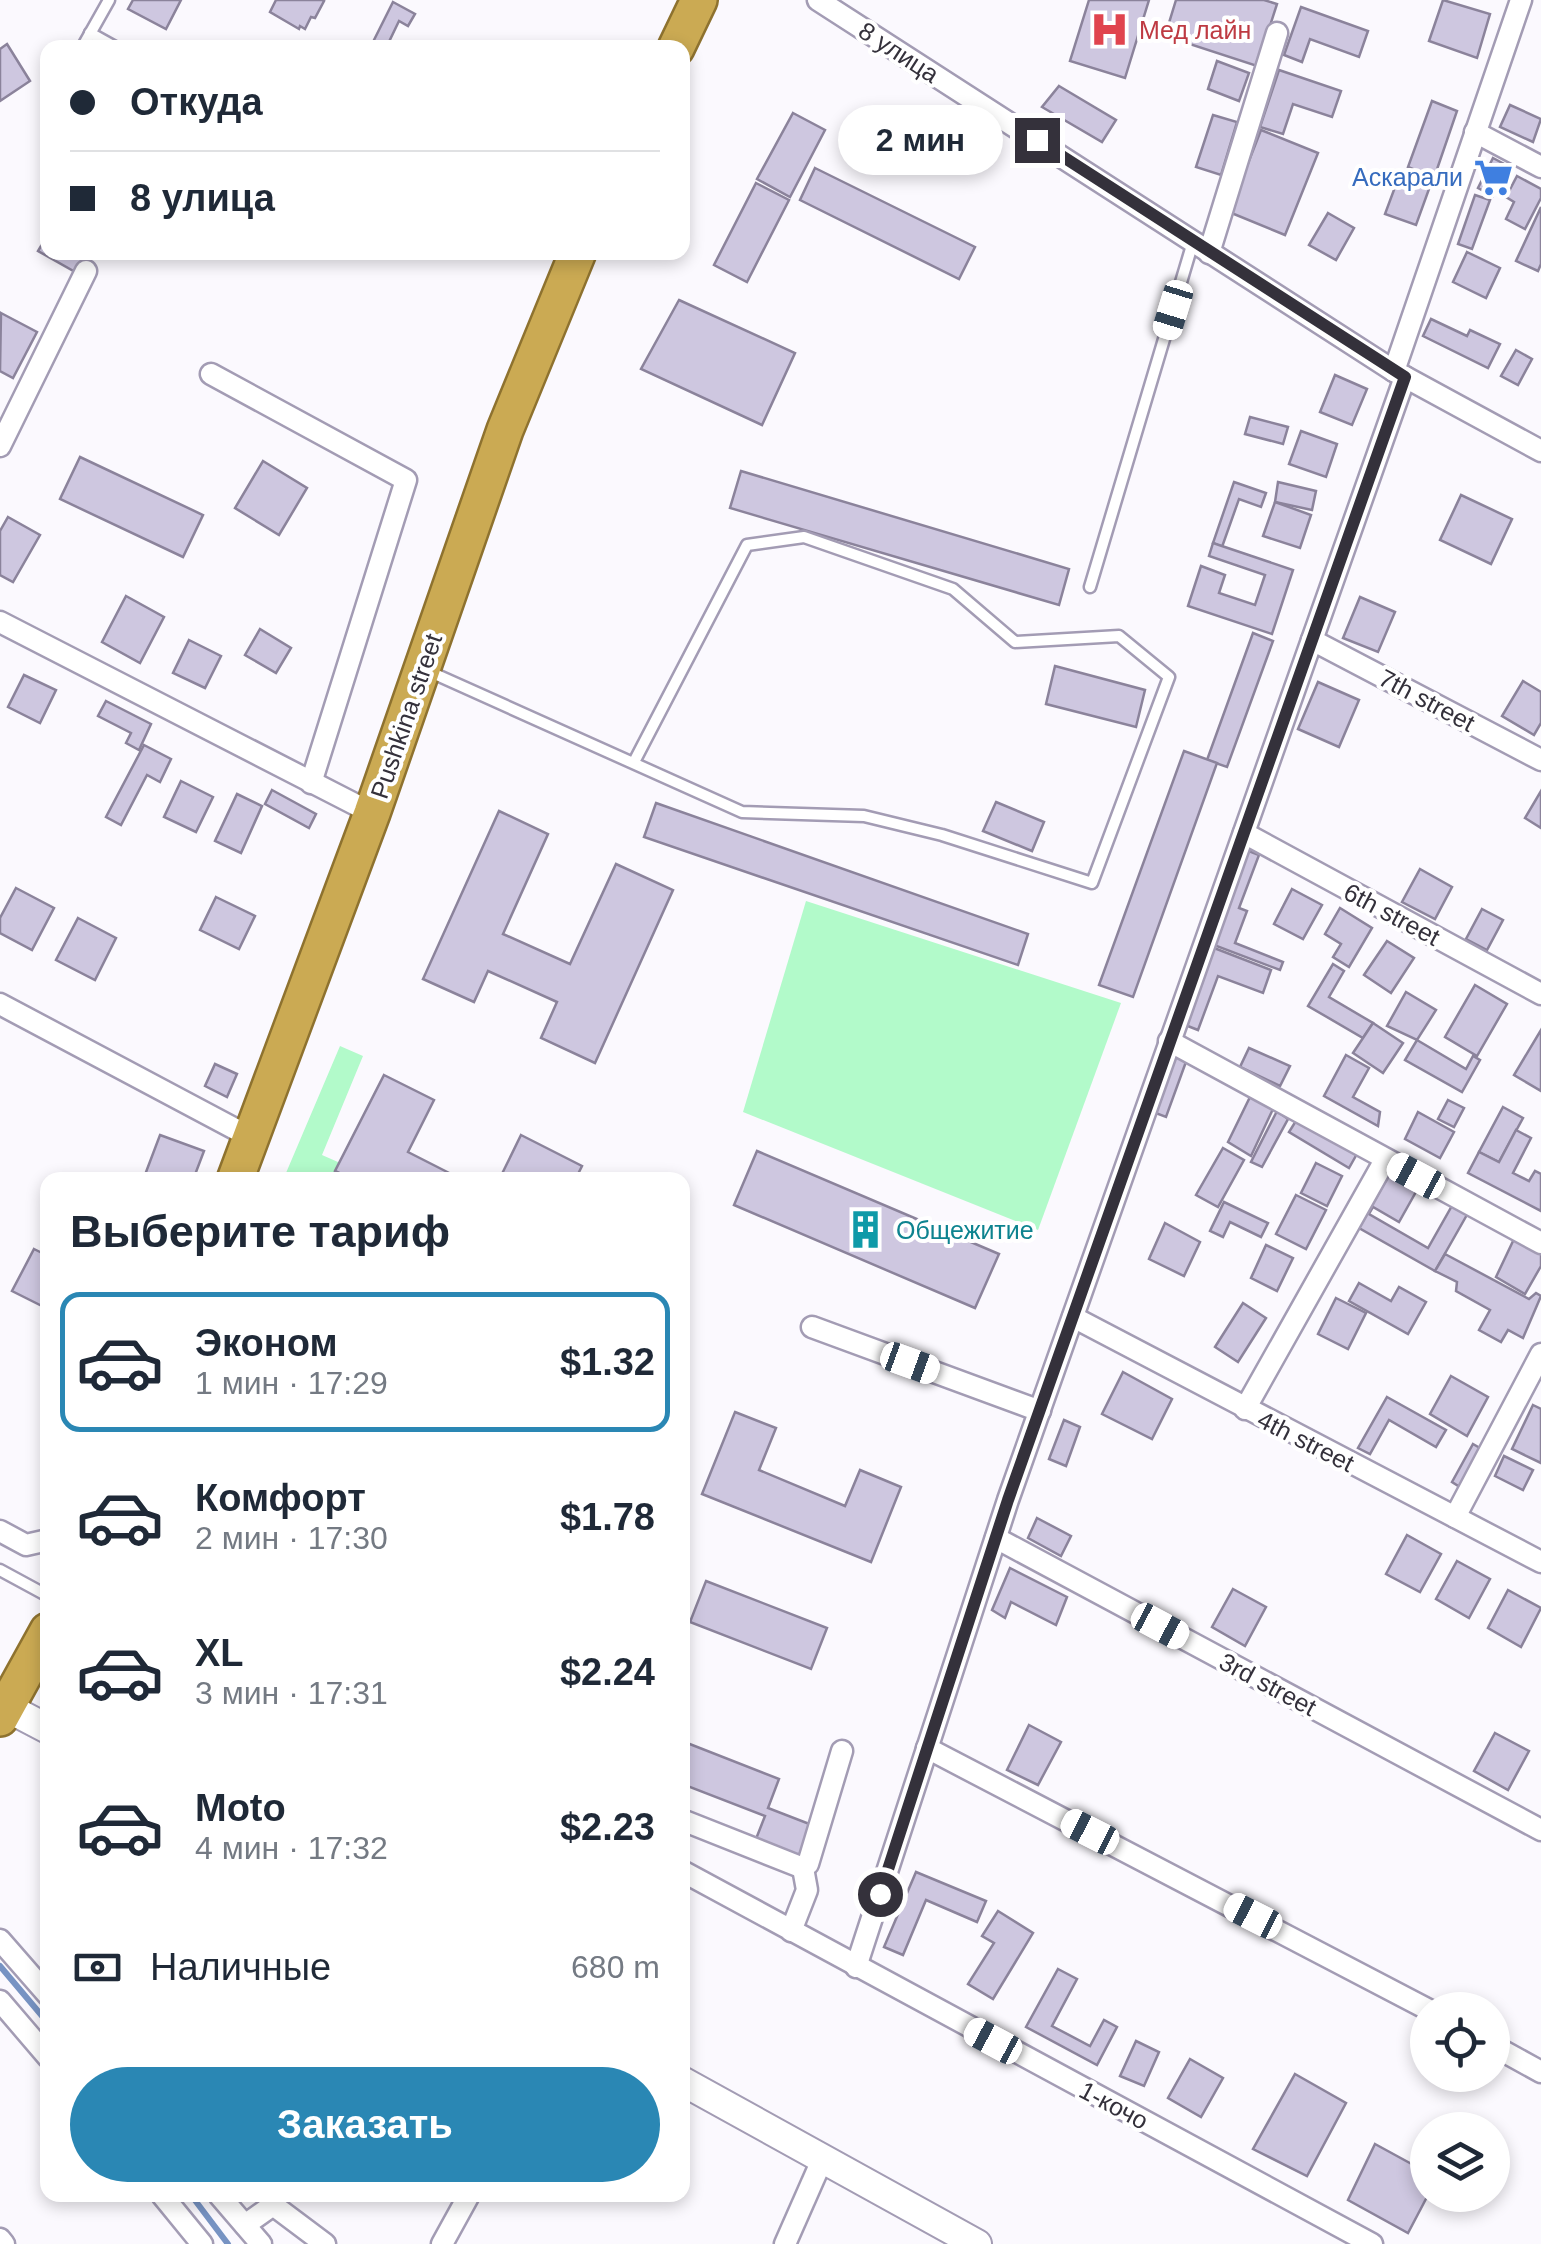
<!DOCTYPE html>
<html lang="ru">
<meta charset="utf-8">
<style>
:root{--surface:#fff;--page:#f2f2f3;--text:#1f2937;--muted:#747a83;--line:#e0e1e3;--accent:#2a87b4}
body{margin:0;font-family:Helvetica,sans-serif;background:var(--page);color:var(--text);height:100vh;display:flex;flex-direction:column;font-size:38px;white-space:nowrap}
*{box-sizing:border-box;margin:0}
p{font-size:32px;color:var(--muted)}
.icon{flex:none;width:55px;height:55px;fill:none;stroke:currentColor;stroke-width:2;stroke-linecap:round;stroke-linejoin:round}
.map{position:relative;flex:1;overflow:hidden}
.panel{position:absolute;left:40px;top:1172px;width:650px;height:1030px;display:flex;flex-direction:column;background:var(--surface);border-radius:20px;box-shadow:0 5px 15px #0003}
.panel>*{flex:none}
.top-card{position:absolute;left:40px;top:40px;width:650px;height:220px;border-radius:20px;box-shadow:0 5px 15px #0003;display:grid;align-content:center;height:220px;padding:0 30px;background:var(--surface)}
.tools{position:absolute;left:1410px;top:1992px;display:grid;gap:20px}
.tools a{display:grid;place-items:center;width:100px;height:100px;border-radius:50%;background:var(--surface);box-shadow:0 5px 15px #0003;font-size:50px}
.end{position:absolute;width:45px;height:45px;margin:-22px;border:12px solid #34313b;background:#fff;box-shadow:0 0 0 5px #fff}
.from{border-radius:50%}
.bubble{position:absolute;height:70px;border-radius:35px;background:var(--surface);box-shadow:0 5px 15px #0003;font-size:32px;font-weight:700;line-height:70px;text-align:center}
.car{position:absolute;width:30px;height:60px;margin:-30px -15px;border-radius:12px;box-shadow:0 0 8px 2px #0007;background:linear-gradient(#fff 24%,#345 0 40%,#fff 0 76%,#345 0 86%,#fff 0)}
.top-card b{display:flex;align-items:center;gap:35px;height:95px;font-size:38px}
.top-card b+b{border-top:2px solid var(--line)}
.top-card i{width:25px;height:25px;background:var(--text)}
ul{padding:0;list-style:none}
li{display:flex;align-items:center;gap:30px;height:140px;margin:0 20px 15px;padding:0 10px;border:5px solid transparent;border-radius:20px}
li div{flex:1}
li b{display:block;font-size:38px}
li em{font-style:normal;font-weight:700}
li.current{border-color:var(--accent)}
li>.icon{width:90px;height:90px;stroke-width:1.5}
h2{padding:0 30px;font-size:45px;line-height:120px}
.pay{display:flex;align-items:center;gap:25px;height:110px;padding:0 30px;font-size:38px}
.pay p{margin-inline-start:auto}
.action{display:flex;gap:20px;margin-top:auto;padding:20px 30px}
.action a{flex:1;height:115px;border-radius:60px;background:var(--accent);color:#fff;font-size:40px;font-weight:700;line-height:115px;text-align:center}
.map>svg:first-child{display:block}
.green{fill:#b2faca}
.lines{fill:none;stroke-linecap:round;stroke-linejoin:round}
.stream{stroke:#7793c3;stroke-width:6}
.building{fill:#cec7e0;stroke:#8b839b;stroke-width:2.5}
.service-casing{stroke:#a39cb4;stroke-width:15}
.minor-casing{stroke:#a39cb4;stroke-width:25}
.tertiary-casing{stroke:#a39cb4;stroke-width:32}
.trunk-casing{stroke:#8e722f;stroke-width:40}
.service{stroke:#fff;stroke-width:10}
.minor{stroke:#fff;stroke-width:20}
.tertiary{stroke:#fff;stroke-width:28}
.trunk{stroke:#cbaa53;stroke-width:35}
.route{stroke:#34313b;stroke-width:12}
.labels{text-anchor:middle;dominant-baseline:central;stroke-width:8;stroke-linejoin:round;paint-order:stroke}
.health-label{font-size:25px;fill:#be3a42;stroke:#fff;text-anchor:start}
.street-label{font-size:25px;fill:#34313b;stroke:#fff}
.shop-label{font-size:25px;fill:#366cbe;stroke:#fff;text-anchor:end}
.culture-label{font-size:25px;fill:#0d838f;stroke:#fff;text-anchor:start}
</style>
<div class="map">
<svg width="1541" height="2244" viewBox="0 0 1541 2244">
<rect width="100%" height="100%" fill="#fbf9fe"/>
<!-- green -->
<g class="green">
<path d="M806,901l315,102 -83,227 -295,-118z"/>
<path d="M340,1046l23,10 -41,99 57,25h-96z"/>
</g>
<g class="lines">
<!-- stream -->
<g class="stream">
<path d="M0,1966l48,57"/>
<path d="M191,2195l37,49"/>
</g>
</g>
<!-- building -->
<g class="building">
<path d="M133,0h48l-15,29 -38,-20z"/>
<path d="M276,0h46l2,1 -9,17 -4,-1 -6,12 -5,-3 -1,3 -29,-17z"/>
<path d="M1089,0h60l-24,78 -55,-17z"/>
<path d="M1176,0h88l13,4 -20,62 -92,-30z"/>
<path d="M1443,0l47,14 -13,44 -48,-17z"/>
<path d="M393,2l22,12 -7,12 -9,-5 -13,27h-16z"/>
<path d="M1301,7l67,24 -9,26 -49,-18 -8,23 -18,-7z"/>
<path d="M7,44l23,37 -30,20v-52z"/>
<path d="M1217,61l32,12 -10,28 -31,-12z"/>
<path d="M1279,70l62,21 -9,26 -39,-13 -10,30 -23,-7z"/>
<path d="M1059,86l57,34 -14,22 -60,-35z"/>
<path d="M1432,101l25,10 -23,67 -26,-11z"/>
<path d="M1510,105l31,14 -8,23 -33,-15z"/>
<path d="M793,113l32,17 -35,67 -33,-18z"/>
<path d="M1213,115l24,7 -16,53 -25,-8z"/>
<path d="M941,116l16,8 -19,34 -15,-9z"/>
<path d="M1261,130l57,23 -33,82 -56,-23z"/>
<path d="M1493,158l15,8 -15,30 -15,-8z"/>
<path d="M815,168l160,79 -16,32 -159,-79z"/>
<path d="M1517,176l24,13v9l-16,31 -19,-10 8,-17 -8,-5z"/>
<path d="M1398,179l31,10 -13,36 -31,-11z"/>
<path d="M756,183l33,17 -42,82 -33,-17z"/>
<path d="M1475,195l15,5 -18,49 -14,-5z"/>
<path d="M1541,207v57l-3,7 -22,-10z"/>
<path d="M1328,213l26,15 -18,32 -27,-15z"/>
<path d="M48,234v18h40l-11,21 -39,-22z"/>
<path d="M1467,252l33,16 -14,30 -33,-16z"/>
<path d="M679,300l116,53 -33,72 -121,-56z"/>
<path d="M1,313l36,19 -24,46 -13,-7z"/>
<path d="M1431,319l36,17 3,-6 30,14 -12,24 -65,-32z"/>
<path d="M1516,350l16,9 -14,26 -17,-9z"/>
<path d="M1335,375l32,14 -15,36 -32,-13z"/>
<path d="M1250,417l38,10 -5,17 -38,-10z"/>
<path d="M1301,431l36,13 -11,33 -37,-13z"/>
<path d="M80,457l123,58 -20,42 -123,-58z"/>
<path d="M263,461l44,27 -28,47 -44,-27z"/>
<path d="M741,471l328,98 -10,36 -329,-97z"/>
<path d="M1234,482l32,11 -5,14 -22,-8 -17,48 -9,-4z"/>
<path d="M1278,482l38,9 -4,19 -37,-8z"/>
<path d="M1461,495l51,24 -21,45 -51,-24z"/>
<path d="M1275,502l36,13 -11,33 -37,-12z"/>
<path d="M8,517l32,18 -27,47 -13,-7v-44z"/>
<path d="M1213,543l80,27 -21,64 -84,-28 13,-40 24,9 -6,18 36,12 10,-30 -56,-19z"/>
<path d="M126,596l38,21 -24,46 -38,-21z"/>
<path d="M1360,597l35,15 -17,40 -35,-14z"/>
<path d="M260,629l31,19 -15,25 -31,-18z"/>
<path d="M1253,633l20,8 -46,126 -20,-7z"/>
<path d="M189,640l32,16 -16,32 -32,-15z"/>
<path d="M1055,666l90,24 -9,37 -90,-23z"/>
<path d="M24,675l32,15 -16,33 -32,-16z"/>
<path d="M1523,681l18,11v31l-7,12 -32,-19z"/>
<path d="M1318,682l41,18 -20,47 -41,-18z"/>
<path d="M106,701l45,23 -12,26 -13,-7 5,-10 -33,-17z"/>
<path d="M144,745l27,14 -11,23 -13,-7 -26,50 -15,-8z"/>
<path d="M1184,751l33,12 -84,234 -34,-12z"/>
<path d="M181,781l32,16 -17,35 -32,-15z"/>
<path d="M272,790l44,24 -7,14 -44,-24z"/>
<path d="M1541,791v37l-16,-10z"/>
<path d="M237,794l25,12 -21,47 -26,-12z"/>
<path d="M996,802l48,20 -12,29 -49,-20z"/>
<path d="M656,803l372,131 -10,31 -374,-128z"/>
<path d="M499,811l49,23 -45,100 67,30 46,-100 57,26 -78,173 -54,-25 16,-36 -69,-31 -14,31 -51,-23z"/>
<path d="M1241,848l18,7 -20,53 8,3 -12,32 48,19 -3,8 -74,-28z"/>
<path d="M1420,869l32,18 -17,32 -33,-17z"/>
<path d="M16,888l38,20 -22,42 -32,-17v-15z"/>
<path d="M1292,889l30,16 -19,34 -29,-15z"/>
<path d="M216,897l39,19 -16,33 -39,-19z"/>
<path d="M1340,908l32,20 -23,39 -16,-10 8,-13 -16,-10z"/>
<path d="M1482,909l21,11 -16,30 -21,-11z"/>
<path d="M78,918l38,20 -21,42 -39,-20z"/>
<path d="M1387,941l27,17 -23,35 -27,-18z"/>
<path d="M1209,946l62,24 -8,23 -45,-17 -20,54 -18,-7z"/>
<path d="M1333,964l11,7 -15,26 44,26 -10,15 -55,-32z"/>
<path d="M1475,985l32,19 -30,52 -32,-19z"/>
<path d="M1406,992l30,18 -19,30 -30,-14z"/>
<path d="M1373,1023l30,20 -20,30 -30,-20z"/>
<path d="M1541,1030v61l-27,-16z"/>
<path d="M1417,1040l49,29 7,-13 7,4 -18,32 -57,-32z"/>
<path d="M1249,1048l41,18 -10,20 -40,-19z"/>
<path d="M1175,1053l12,6 -21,58 -13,-5z"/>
<path d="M1346,1055l23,13 -16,29 27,15 -2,14 -54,-30z"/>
<path d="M215,1064l22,10 -10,23 -22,-11z"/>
<path d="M384,1075l50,25 -26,52 55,28h-109l-19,-9z"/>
<path d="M1250,1097l23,12 -22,47 -23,-14z"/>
<path d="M1448,1100l16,8 -10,19 -16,-8z"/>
<path d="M1503,1107l20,11 -24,44 -20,-10z"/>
<path d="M1277,1111l11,8 -26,48 -11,-5z"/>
<path d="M1418,1112l36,20 -14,26 -35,-19z"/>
<path d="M1299,1116l59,36 -9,16 -60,-36z"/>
<path d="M1516,1130l15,8 -18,35 16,8 6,-10 6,3v37l-73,-38 11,-21 20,10z"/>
<path d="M160,1135l44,16 -11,29h-50z"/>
<path d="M521,1135l61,31 -7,14h-76z"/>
<path d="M1223,1148l21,12 -26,47 -22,-12z"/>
<path d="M757,1151l242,103 -24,54 -241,-103z"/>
<path d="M1316,1163l26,13 -15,30 -26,-13z"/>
<path d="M1389,1175l28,15 -18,32 -26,-15 -4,7 59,34 25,-44 15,9 -33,58 -76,-43z"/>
<path d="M1296,1195l30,15 -20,39 -30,-15z"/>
<path d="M1224,1202l44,21 -7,14 -31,-15 -7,15 -13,-6z"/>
<path d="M1165,1223l35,19 -16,34 -35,-17z"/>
<path d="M1514,1239l27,15v12l-16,28 -29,-17z"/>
<path d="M1266,1245l27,13 -16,33 -26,-13z"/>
<path d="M34,1249l14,7v53l-36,-18z"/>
<path d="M1445,1254l84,45 7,-6 5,3 -18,42 -15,-8 -7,12 -22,-12 11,-20 -34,-19 1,-9 -22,-11z"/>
<path d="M1359,1283l32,18 8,-14 27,15 -18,32 -59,-33z"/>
<path d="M1336,1298l30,15 -18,36 -30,-15z"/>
<path d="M1243,1303l23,15 -28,44 -23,-15z"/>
<path d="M1123,1372l49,27 -20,40 -50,-25z"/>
<path d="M1451,1376l37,21 -21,39 -37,-22z"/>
<path d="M1387,1397l59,33 -10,17 -47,-27 -19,34 -12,-6z"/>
<path d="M1533,1405l8,4v54l-29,-14z"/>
<path d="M735,1412l41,16 -17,42 86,36 15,-36 41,17 -30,75 -169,-68z"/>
<path d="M1064,1420l16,7 -14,39 -17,-7z"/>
<path d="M1473,1444l12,7 -22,38 -11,-7z"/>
<path d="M1504,1456l29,14 -10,20 -28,-14z"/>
<path d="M1037,1518l34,18 -10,20 -33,-18z"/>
<path d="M1407,1535l34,19 -21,38 -34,-18z"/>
<path d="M1457,1561l33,18 -21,39 -33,-19z"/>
<path d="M1010,1568l57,29 -11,28 -45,-23 -6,16 -13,-8z"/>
<path d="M706,1581l121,47 -16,41 -121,-47z"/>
<path d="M1233,1589l33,18 -21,39 -33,-19z"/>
<path d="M1508,1590l33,18 -20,39 -33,-19z"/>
<path d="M1029,1725l32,17 -23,43 -31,-15z"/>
<path d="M1495,1733l34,18 -21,39 -34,-19z"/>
<path d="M682,1741l97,38 -11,29 44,17 -14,36 -44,-17 11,-28 -83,-32z"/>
<path d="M916,1872l70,29 -9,21 -51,-22 -23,55 -19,-8z"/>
<path d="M998,1911l35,22 -40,66 -25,-15 26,-41 -12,-7z"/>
<path d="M1058,1969l19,10 -25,47 38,20 14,-26 13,7 -20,38 -71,-38z"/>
<path d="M1136,2041l23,11 -15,34 -24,-10z"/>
<path d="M1190,2059l33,19 -22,39 -33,-19z"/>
<path d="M1295,2074l51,29 -39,73 -54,-27z"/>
<path d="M1375,2144l53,29v22l-20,38 -60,-33z"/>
</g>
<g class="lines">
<defs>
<g id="service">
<path d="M90,33l27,15"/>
<path d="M82,48l27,-48"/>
<path d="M1090,587l103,-345"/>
<path d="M428,671l314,141 122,4 78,19 150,48 77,-206 -50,-41 -104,6 -62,-53 -149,-52 -57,8 -113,217"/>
<path d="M0,1570l48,26"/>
</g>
<g id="minor">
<path d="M818,0l576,371 147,80"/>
<path d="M1475,132l66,35"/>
<path d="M1209,253l68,-220"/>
<path d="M1394,371l127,-371"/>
<path d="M211,374l195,106 -95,303"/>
<path d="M0,446l86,-175"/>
<path d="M0,622l372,191"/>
<path d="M1312,640l229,120"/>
<path d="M1244,833l297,161"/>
<path d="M0,1004l252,134"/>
<path d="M1169,1041l372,202"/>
<path d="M1073,1317l468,245"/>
<path d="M812,1327l228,84"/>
<path d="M1245,1409l140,-249"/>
<path d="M1455,1517l86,-163"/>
<path d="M0,1531l26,14 22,-5"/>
<path d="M996,1538l545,292"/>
<path d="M927,1748l502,262"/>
<path d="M682,1820l121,48 5,-4 34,-113"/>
<path d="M682,1871l690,373"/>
<path d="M791,1931l16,-41 -4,-22"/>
<path d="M0,1940l48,55"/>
<path d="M856,1967l152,-467 397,-1123"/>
<path d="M0,2001l48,56"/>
<path d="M1492,2045l49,27"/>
<path d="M162,2195l40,49"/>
<path d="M219,2195l42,49"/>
<path d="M245,2225l28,-20 52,39"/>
<path d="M0,2239l4,5"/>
<path d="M442,2244l27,-49"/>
<path d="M785,2244l37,-84"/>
</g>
<g id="tertiary">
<path d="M6,1707l42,22"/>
<path d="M682,2081l295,163"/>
</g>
<g id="trunk">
<path d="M676,48l23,-48"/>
<path d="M235,1180l137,-367 133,-383 73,-178"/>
<path d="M0,1718l48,-87"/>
</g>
</defs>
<!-- service casing -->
<use href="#service" class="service-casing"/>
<!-- minor casing -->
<use href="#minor" class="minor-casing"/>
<!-- tertiary casing -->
<use href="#tertiary" class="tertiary-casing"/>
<!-- trunk casing -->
<use href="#trunk" class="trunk-casing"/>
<!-- service -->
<use href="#service" class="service"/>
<!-- minor -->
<use href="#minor" class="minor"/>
<!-- tertiary -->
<use href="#tertiary" class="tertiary"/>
<!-- trunk -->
<use href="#trunk" class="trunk"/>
</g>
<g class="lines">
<!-- route -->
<path class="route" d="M880,1894l128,-394 397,-1123 -368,-237"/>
</g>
<!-- icons -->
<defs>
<symbol id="hospital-bare" viewBox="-9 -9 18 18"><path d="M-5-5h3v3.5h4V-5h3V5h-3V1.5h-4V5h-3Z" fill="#e0444e" stroke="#fff" stroke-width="2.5" paint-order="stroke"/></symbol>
<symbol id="supermarket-bare" viewBox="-9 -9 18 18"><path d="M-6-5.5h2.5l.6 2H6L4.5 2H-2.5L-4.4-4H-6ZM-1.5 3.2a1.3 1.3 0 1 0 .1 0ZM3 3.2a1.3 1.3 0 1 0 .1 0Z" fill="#3f7fe0" stroke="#fff" stroke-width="2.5" paint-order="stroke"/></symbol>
<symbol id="building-bare" viewBox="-9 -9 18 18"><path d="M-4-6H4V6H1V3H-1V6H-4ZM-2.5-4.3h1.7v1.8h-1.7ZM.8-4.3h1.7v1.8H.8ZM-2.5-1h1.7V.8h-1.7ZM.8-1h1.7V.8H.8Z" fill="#0f9aa8" stroke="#fff" stroke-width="2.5" paint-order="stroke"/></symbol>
</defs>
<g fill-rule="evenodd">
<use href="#hospital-bare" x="1082" y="2" width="55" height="55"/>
<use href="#supermarket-bare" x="1466" y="150" width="55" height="55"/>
<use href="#building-bare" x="838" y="1202" width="55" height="55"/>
</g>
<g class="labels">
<!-- health labels -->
<g class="health-label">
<text x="1139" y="30">Мед лайн</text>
</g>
<!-- street labels -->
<g class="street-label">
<text transform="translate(899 52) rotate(33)">8 улица</text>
<text transform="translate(1427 700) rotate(28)">7th street</text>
<text transform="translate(406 716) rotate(-71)">Pushkina street</text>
<text transform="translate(1392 914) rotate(28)">6th street</text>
<text transform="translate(1306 1441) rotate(27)">4th street</text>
<text transform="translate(1268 1684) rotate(28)">3rd street</text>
<text transform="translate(1114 2105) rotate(28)">1-кочо</text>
</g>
<!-- shop labels -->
<g class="shop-label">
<text x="1463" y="177">Аскарали</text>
</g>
<!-- culture labels -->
<g class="culture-label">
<text x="896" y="1230">Общежитие</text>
</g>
</g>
</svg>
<div class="tools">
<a><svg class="icon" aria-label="locate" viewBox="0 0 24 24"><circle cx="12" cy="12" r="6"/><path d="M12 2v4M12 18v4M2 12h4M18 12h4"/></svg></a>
<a><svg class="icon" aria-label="layers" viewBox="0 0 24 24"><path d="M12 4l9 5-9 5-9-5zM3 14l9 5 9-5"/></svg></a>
</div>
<i class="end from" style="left:880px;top:1894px"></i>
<i class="end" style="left:1037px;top:140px"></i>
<div class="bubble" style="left:838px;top:105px;width:165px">2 мин</div>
<i class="car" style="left:1173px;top:310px;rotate:197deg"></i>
<i class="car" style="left:1416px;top:1176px;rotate:298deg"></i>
<i class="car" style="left:910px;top:1363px;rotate:110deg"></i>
<i class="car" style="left:1160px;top:1626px;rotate:118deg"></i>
<i class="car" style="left:1090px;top:1832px;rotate:297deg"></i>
<i class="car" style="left:1253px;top:1916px;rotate:297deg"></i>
<i class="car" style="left:993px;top:2041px;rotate:298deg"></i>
<div class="top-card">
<b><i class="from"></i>Откуда</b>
<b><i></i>8 улица</b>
</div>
<section class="panel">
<h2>Выберите тариф</h2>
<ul>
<li class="current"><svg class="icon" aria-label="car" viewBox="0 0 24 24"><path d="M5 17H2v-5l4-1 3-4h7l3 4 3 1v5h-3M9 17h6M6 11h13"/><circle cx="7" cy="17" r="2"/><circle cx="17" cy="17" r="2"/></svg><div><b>Эконом</b><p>1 мин · 17:29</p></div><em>$1.32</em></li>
<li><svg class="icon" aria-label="car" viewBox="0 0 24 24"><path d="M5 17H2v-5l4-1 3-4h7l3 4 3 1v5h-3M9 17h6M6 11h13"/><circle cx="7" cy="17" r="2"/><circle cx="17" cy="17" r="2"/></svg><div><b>Комфорт</b><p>2 мин · 17:30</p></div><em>$1.78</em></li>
<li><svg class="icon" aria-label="car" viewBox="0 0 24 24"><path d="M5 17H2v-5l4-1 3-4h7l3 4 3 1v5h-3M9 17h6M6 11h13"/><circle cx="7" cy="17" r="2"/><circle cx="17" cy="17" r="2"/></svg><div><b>XL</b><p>3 мин · 17:31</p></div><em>$2.24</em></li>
<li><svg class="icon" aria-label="car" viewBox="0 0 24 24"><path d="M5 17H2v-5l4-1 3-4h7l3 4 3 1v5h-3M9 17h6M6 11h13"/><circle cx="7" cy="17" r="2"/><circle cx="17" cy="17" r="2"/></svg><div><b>Moto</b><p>4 мин · 17:32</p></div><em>$2.23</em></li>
</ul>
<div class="pay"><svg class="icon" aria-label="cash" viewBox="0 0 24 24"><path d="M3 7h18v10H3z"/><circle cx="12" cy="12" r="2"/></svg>Наличные<p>680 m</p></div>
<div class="action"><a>Заказать</a></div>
</section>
</div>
